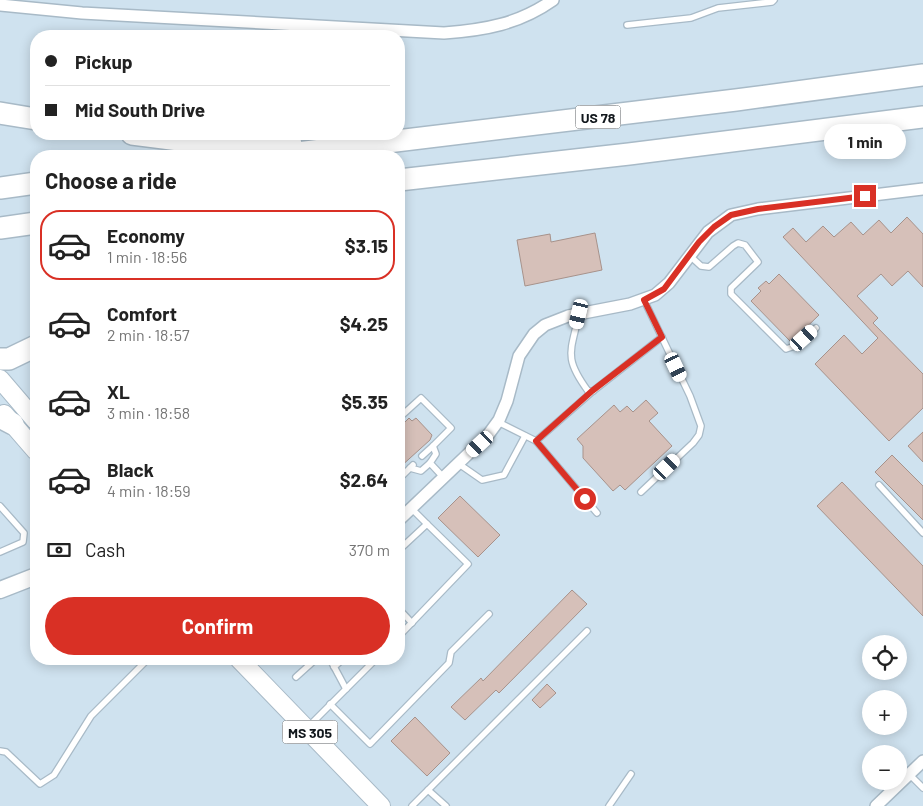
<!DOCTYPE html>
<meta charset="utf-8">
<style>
:root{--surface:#fff;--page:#f6f6f6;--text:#222;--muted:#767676;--line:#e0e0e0;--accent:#d93025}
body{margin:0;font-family:Barlow,sans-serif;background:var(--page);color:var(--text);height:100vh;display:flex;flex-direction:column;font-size:19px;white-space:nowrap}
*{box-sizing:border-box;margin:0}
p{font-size:16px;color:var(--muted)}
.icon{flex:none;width:28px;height:28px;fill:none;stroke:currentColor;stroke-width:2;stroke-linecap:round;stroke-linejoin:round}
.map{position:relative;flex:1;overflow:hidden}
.side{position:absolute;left:30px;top:150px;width:375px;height:515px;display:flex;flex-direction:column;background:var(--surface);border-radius:20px;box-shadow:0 2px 12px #0003}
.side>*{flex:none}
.banner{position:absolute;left:30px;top:30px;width:375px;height:110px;border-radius:20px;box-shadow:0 2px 12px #0003;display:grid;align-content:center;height:110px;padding:0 15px;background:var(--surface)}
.fabs{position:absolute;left:862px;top:635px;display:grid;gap:10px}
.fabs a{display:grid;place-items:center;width:45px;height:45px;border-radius:50%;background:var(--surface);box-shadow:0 2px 12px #0003;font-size:25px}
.end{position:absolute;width:22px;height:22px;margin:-11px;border:6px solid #d93025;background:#fff;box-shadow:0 0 0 2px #fff}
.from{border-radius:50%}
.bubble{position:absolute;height:35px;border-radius:18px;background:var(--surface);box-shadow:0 2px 12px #0003;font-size:16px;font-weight:700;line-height:35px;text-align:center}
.car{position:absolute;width:15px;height:30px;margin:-15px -8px;border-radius:6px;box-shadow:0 0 4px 1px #0007;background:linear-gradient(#fff 24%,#345 0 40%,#fff 0 76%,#345 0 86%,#fff 0)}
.banner b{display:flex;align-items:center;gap:18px;height:48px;font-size:19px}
.banner b+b{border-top:1px solid var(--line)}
.banner i{width:12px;height:12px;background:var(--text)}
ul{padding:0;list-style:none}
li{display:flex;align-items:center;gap:15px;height:70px;margin:0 10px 8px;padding:0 5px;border:2px solid transparent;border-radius:20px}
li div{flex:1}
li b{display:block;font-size:19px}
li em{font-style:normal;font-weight:700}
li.active{border-color:var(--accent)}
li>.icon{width:45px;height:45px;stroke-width:1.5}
h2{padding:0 15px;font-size:22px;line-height:60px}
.pay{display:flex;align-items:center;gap:12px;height:55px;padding:0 15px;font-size:19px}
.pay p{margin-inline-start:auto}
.action{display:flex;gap:10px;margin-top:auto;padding:10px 15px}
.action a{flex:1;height:58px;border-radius:30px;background:var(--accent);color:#fff;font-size:20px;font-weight:700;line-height:58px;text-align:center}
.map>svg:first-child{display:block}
.building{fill:#d6c0b9;stroke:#a7928b}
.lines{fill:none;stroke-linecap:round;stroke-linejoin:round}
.lane-casing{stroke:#a8bac7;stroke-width:8}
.street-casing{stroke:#a8bac7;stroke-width:14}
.secondary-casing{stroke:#a8bac7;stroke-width:19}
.primary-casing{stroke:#a8bac7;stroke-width:20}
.highway-casing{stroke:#a8bac7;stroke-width:24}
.lane{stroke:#fff;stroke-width:5.5}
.street{stroke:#fff;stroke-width:11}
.secondary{stroke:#fff;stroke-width:16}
.primary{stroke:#fff;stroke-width:18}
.highway{stroke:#fff;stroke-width:21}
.route{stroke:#d93025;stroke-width:6}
.labels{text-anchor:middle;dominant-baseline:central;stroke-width:4;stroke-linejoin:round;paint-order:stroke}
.shield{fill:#fff;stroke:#585d60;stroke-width:1}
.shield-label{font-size:14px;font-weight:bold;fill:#11171c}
</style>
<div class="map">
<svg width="923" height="806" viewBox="0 0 923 806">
<rect width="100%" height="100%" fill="#cfe2ef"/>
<!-- building -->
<g class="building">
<path d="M907,217l16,17v53l-15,-16 -16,15 -11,-12 -24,22 21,22 -5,5 50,51v34l-34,33 -74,-77 29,-29 18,19 16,-16 -95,-101 10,-9 13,14 17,-16 11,11 17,-15 12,13 16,-15 12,13z"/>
<path d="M595,233l7,37 -77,16 -8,-46 33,-6 1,8z"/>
<path d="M779,274l40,41 -28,27 -40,-41 10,-10 -3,-3 8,-7 3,3z"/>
<path d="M646,400l12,13 -9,8 23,25 -47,44 -5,-5 -7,6 -30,-33v-12l-6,-7 37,-34 6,7 7,-6 6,6z"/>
<path d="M409,418l3,3 4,-3 16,17 -2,5 -31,28v-40z"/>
<path d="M923,432v30l-15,-16z"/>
<path d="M892,455l31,31v34l-48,-48z"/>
<path d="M842,482l81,84v50l-106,-110z"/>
<path d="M460,496l40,39 -22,22 -40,-39z"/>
<path d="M572,590l15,14 -88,89 -3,-3 -31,30 -14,-13 30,-29 2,3z"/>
<path d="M547,684l9,9 -16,15 -8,-8z"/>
<path d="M415,717l35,36 -23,23 -36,-35z"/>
</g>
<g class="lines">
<defs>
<g id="lane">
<path d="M627,25l64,-7 27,-10 54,-6 2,-2"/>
<path d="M689,255l12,11 8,1 24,-21 5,-3 7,2 13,17 -27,26v6l55,55 9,-3 21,-18"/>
<path d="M579,314c-8,38 -16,43 9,77h5"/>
<path d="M399,418l22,-20 30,30 -18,18 3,8 -6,9 14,15"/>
<path d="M498,422l38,19 57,-50 69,-54"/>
<path d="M536,441l61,72"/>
<path d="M422,456l11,-10"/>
<path d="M459,464l23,16 22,-5 21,-39"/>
<path d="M410,468l11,3 9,-8"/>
<path d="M399,479l14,-14"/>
<path d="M879,485l44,48"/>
<path d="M641,492l52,-49 6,-8 2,-9 -11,-30 -46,-96"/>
<path d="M0,506l24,27 -1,9 -23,10"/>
<path d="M411,508l16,16"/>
<path d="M399,550l28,-26 41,40 -69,72"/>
<path d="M399,609l13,14"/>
<path d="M330,659l16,30"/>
<path d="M334,667l9,-8"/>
<path d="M296,677l20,-18"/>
<path d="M330,704l40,40 79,-81 2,-11 38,-38"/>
<path d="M308,727l68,-68"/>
<path d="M0,751l6,1 34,32 14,-9 37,-59 57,-57"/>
<path d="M909,774l14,14"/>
<path d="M428,790l18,16"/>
<path d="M412,806l175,-175"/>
<path d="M609,806l22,-32"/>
</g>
<g id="street">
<path d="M0,5l82,8 362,20c41,-3 75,-9 109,-33"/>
<path d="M399,520l89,-85 11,-15 8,-19 12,-45 15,-22 11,-9 23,-9 62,-12 25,-9 14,-12 39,-51 23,-17 27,-6 165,-20"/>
<path d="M876,806l47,-45"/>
</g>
<path id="secondary" d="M0,590l36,-14"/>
<g id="primary">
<path d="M0,379l36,42"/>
<path d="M4,414l32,37"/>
<path d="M239,659l142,147"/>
</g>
<g id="highway">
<path d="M0,113l36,6"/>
<path d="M132,134l63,8 96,2"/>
<path d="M272,156l464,-56 187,-25"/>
<path d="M399,180l230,-26 294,-37"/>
<path d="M0,188l36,-5"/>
<path d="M0,228l36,-5"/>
<path d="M0,359h9l27,-13"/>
<path d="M0,417l13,7"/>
</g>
</defs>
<!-- lane casing -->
<use href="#lane" class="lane-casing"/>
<!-- street casing -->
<use href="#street" class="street-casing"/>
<!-- secondary casing -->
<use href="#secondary" class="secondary-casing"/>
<!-- primary casing -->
<use href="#primary" class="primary-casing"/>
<!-- highway casing -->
<use href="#highway" class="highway-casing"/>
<!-- lane -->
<use href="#lane" class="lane"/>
<!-- street -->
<use href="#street" class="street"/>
<!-- secondary -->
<use href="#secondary" class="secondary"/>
<!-- primary -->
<use href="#primary" class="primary"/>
<!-- highway -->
<use href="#highway" class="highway"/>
</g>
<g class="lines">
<!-- route -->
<path class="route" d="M585,499l-49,-58 56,-50 70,-54 -18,-37 20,-11 35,-47 15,-15 17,-12 27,-6 107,-13"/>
</g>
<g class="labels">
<!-- shield labels -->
<g class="shield">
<rect x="575.5" y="105.5" width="45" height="23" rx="4"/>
<rect x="282.5" y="720.5" width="55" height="23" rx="4"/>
</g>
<g class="shield-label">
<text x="598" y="117">US 78</text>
<text x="310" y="732">MS 305</text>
</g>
</g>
</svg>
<div class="fabs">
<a><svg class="icon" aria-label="locate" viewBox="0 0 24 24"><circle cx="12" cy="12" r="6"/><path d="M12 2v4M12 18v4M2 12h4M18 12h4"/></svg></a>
<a>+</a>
<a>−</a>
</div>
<i class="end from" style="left:585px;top:499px"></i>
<i class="end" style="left:865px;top:196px"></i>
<div class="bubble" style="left:824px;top:124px;width:82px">1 min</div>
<i class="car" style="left:579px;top:314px;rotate:193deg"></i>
<i class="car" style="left:804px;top:338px;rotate:48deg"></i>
<i class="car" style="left:676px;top:367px;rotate:155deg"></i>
<i class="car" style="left:480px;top:444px;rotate:227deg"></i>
<i class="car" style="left:667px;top:467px;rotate:46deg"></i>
<div class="banner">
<b><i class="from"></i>Pickup</b>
<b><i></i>Mid South Drive</b>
</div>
<section class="side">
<h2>Choose a ride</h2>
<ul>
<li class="active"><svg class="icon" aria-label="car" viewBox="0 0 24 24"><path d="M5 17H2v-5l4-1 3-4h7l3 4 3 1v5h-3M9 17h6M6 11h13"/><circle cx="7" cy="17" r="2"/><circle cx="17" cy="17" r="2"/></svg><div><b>Economy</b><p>1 min · 18:56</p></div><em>$3.15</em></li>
<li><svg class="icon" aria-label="car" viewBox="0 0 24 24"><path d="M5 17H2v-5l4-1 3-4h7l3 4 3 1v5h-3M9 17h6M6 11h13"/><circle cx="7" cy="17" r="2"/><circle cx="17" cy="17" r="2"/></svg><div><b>Comfort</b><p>2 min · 18:57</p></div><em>$4.25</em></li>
<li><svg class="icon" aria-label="car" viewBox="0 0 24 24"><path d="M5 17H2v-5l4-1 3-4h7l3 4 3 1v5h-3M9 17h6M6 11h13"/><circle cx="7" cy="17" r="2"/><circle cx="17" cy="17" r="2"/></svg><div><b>XL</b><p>3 min · 18:58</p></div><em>$5.35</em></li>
<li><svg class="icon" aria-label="car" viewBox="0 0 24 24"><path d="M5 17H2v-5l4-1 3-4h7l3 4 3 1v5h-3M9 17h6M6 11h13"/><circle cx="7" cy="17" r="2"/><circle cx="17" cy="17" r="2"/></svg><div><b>Black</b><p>4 min · 18:59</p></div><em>$2.64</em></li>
</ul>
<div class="pay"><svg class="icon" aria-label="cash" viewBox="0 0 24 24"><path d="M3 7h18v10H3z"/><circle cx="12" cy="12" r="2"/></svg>Cash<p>370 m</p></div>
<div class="action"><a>Confirm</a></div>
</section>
</div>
